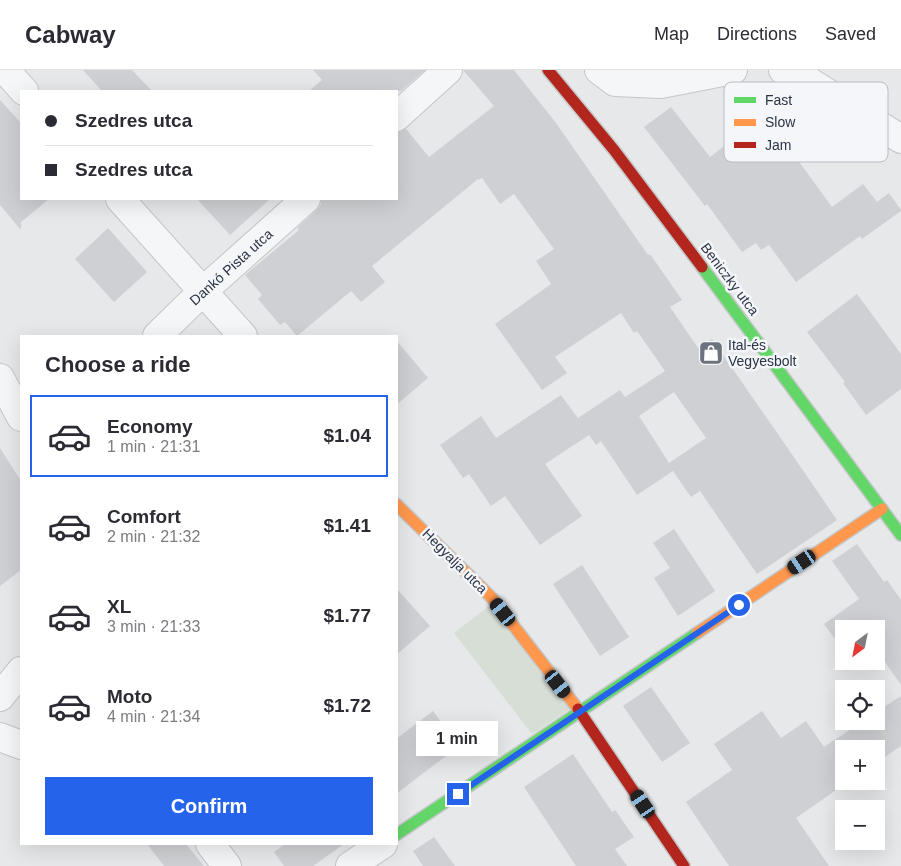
<!DOCTYPE html>
<meta charset="utf-8">
<style>
:root{--surface:#fff;--page:#f7f7f7;--text:#2b2b33;--muted:#7c7c81;--line:#e1e1e2;--accent:#2563eb}
body{margin:0;font-family:Arial,sans-serif;background:var(--page);color:var(--text);height:100vh;display:flex;flex-direction:column;font-size:19px;white-space:nowrap}
*{box-sizing:border-box;margin:0}
p{font-size:16px;color:var(--muted)}
.icon{flex:none;width:28px;height:28px;fill:none;stroke:currentColor;stroke-width:2;stroke-linecap:round;stroke-linejoin:round}
.map{position:relative;flex:1;overflow:hidden}
.details{position:absolute;left:20px;top:265px;width:378px;height:510px;display:flex;flex-direction:column;background:var(--surface);border-radius:0px;box-shadow:0 5px 20px #0002}
.details>*{flex:none}
.guide{position:absolute;left:20px;top:20px;width:378px;height:110px;border-radius:0px;box-shadow:0 5px 20px #0002;display:grid;align-content:center;height:110px;padding:0 25px;background:var(--surface)}
.needle{width:32px;rotate:212deg}
.tools{position:absolute;left:835px;top:550px;display:grid;gap:10px}
.tools a{display:grid;place-items:center;width:50px;height:50px;border-radius:0px;background:var(--surface);box-shadow:0 5px 20px #0002;font-size:25px}
.end{position:absolute;width:22px;height:22px;margin:-11px;border:6px solid #2563eb;background:#fff;box-shadow:0 0 0 2px #fff}
.from{border-radius:50%}
.bubble{position:absolute;height:35px;border-radius:0px;background:var(--surface);box-shadow:0 5px 20px #0002;font-size:16px;font-weight:700;line-height:35px;text-align:center}
.car{position:absolute;width:15px;height:30px;margin:-15px -8px;border-radius:6px;box-shadow:0 0 4px 1px #0007;background:linear-gradient(#222 24%,#8ab4d8 0 40%,#222 0 76%,#8ab4d8 0 86%,#222 0)}
.guide b{display:flex;align-items:center;gap:18px;height:48px;font-size:19px}
.guide b+b{border-top:1px solid var(--line)}
.guide i{width:12px;height:12px;background:var(--text)}
ul{padding:0;list-style:none}
li{display:flex;align-items:center;gap:15px;height:82px;margin:0 10px 8px;padding:0 15px;border:2px solid transparent;border-radius:0px}
li div{flex:1}
li b{display:block;font-size:19px}
li em{font-style:normal;font-weight:700}
li.selected{border-color:var(--accent)}
li>.icon{width:45px;height:45px;stroke-width:1.5}
h2{padding:0 25px;font-size:22px;line-height:60px}
.cta{display:flex;gap:10px;margin-top:auto;padding:10px 25px}
.cta a{flex:1;height:58px;border-radius:0px;background:var(--accent);color:#fff;font-size:20px;font-weight:700;line-height:58px;text-align:center}
header{display:flex;align-items:center;gap:30px;box-sizing:border-box;height:70px;padding:0 25px;background:var(--surface);border-bottom:1px solid var(--line)}
header strong{font-size:24px}
nav{display:flex;gap:28px;margin-inline-start:auto;font-size:18px}
.map>svg:first-child{display:block}
.green{fill:#d6ded6}
.building{fill:#ced0d3;fill-rule:evenodd}
.lines{fill:none;stroke-linecap:round;stroke-linejoin:round}
.street-casing{stroke:#c4c6c8;stroke-width:30}
.fast-casing{stroke:#c4c6c8;stroke-width:14}
.slow-casing{stroke:#c4c6c8;stroke-width:14}
.jam-casing{stroke:#c4c6c8;stroke-width:14}
.street{stroke:#f5f6f7;stroke-width:28}
.fast{stroke:#63d668;stroke-width:11}
.slow{stroke:#ff974d;stroke-width:11}
.jam{stroke:#b3261e;stroke-width:11}
.route{stroke:#2563eb;stroke-width:6}
.labels{text-anchor:middle;dominant-baseline:central;stroke-width:5;stroke-linejoin:round;paint-order:stroke}
.street-label{font-size:14px;fill:#2b3445;stroke:#f4f6f9}
.poi-label{font-size:14px;fill:#2b3445;stroke:#f4f6f9;text-anchor:start}
.key{fill:#f4f6f9;stroke:#b8bcc3;stroke-width:1}
.key-label{font-size:14px;fill:#2b3445}
</style>
<header>
<strong>Cabway</strong>
<nav><a>Map</a><a>Directions</a><a>Saved</a></nav>
</header>
<div class="map">
<svg width="901" height="796" viewBox="0 0 901 796">
<rect width="100%" height="100%" fill="#e6e8ea"/>
<!-- green -->
<path class="green" d="M489,536l81,103 -38,25 -78,-101z"/>
<!-- building -->
<g class="building">
<path d="M83,0h49l20,21h-50z"/>
<path d="M313,0h112l-24,21h-92l13,-11z"/>
<path d="M463,0h51l42,53 92,132 2,-1 32,46 -12,7 28,41 14,-9 68,98 57,83 -80,54 -57,-83 -9,6 -18,-26 -36,24 -36,-54 -5,4 -7,-10 -44,29 37,52 -42,29 -35,-49 -14,10 -22,-32 -6,4 -23,-33 41,-29 15,22 65,-43 19,26 -2,-3 42,-28 5,7 40,-26 -28,-40 -3,2 -13,-20 -66,44 12,16 -25,17 -47,-66 56,-40 -15,-23 18,-12 -40,-55 -14,10 -18,-26 -3,2 -1,-1 -106,87 13,16 -24,20 -10,-11 -54,45 -12,-14 -5,3 -22,-26 4,-4 -17,-20 54,-45 -2,-2 20,-18 4,-6v-5h75v-67h4l6,-3 23,28 65,-51zM674,322l32,46 -37,25 -30,-47z"/>
<path d="M0,30l21,23v76h28l-28,23v8l-21,-25z"/>
<path d="M782,31l22,29 -18,14 46,63 31,-23 14,18 12,-9 12,17v1l-39,28 -2,-3 -64,46 -27,-37 -8,5 -5,-7 -14,9 -35,-48 -2,2 -61,-79 27,-20 39,50z"/>
<path d="M197,129h73l-40,36z"/>
<path d="M108,158l39,44 -33,30 -39,-43z"/>
<path d="M857,224l44,60v35l-35,26 -23,-32 2,-1 -38,-50z"/>
<path d="M396,270l32,38 -32,27z"/>
<path d="M0,378l21,33v89l-21,16z"/>
<path d="M674,459l41,62 -37,25 -24,-38 16,-10 -17,-25z"/>
<path d="M857,474l27,38 3,-2 14,20v85l-25,-36v-20h-32v21h-1l-19,-26 35,-25 -27,-38z"/>
<path d="M582,495l47,72 -29,19 -47,-72z"/>
<path d="M396,518l34,38 -34,29z"/>
<path d="M651,617l39,56 -28,19 -39,-56z"/>
<path d="M901,626v50l-25,17v-14h-32v32h5l-53,37 33,48h-100l-43,-64 46,-32 -18,-26 48,-33 19,27 25,-17 18,26 39,-26h13v-9z"/>
<path d="M433,641l26,35 -63,48v-55z"/>
<path d="M573,684l39,58 3,-2 19,27 -19,12 12,17h-51l-52,-79z"/>
<path d="M434,767l21,29h-32l-10,-15z"/>
<path d="M147,774h39l18,22h-40z"/>
<path d="M285,774h59l-31,22h-29l-10,-14z"/>
</g>
<g class="lines">
<defs>
<g id="street">
<path d="M5,0l19,21"/>
<path d="M599,0l16,12 46,2 72,-14"/>
<path d="M783,0l11,2 107,67"/>
<path d="M396,47l52,-47"/>
<path d="M120,129l123,137"/>
<path d="M157,266l46,-45 103,-92"/>
<path d="M0,308l21,39"/>
<path d="M0,627l21,-26"/>
<path d="M0,667l21,8"/>
<path d="M210,774l17,22"/>
<path d="M350,796l33,-22"/>
</g>
<g id="fast">
<path d="M702,197l199,268"/>
<path d="M396,765l301,-202"/>
</g>
<g id="slow">
<path d="M396,434l96,94 86,111"/>
<path d="M697,563l185,-124"/>
</g>
<g id="jam">
<path d="M548,0l66,80 88,117"/>
<path d="M578,639l106,157"/>
</g>
</defs>
<!-- street casing -->
<use href="#street" class="street-casing"/>
<!-- fast casing -->
<use href="#fast" class="fast-casing"/>
<!-- slow casing -->
<use href="#slow" class="slow-casing"/>
<!-- jam casing -->
<use href="#jam" class="jam-casing"/>
<!-- street -->
<use href="#street" class="street"/>
<!-- fast -->
<use href="#fast" class="fast"/>
<!-- slow -->
<use href="#slow" class="slow"/>
<!-- jam -->
<use href="#jam" class="jam"/>
</g>
<g class="lines">
<!-- route -->
<path class="route" d="M458,724l281,-189"/>
</g>
<!-- icons -->
<defs>
<symbol id="shop-square" viewBox="-11 -11 22 22"><rect x="-9" y="-9" width="18" height="18" rx="4" fill="#6c737f" stroke="#f4f6f9"/><path d="M-5-2.5h2.3a2.7 3.5 0 0 1 5.4 0H5L5.5 6h-11ZM-1.5-2.5h3a1.5 2.3 0 0 0-3 0Z" fill="#fff"/></symbol>
</defs>
<g fill-rule="evenodd">
<use href="#shop-square" x="697" y="269" width="28" height="28"/>
</g>
<g class="labels">
<!-- street labels -->
<g class="street-label">
<text transform="translate(231 197) rotate(-42)">Dankó Pista utca</text>
<text transform="translate(730 209) rotate(53)">Beniczky utca</text>
<text transform="translate(455 491) rotate(45)">Hegyalja utca</text>
</g>
<!-- poi labels -->
<g class="poi-label">
<text x="728" y="275">Ital-és<tspan x="728" dy="16">Vegyesbolt</tspan></text>
</g>
</g>
<!-- legend -->
<rect x="724" y="12" width="164" height="80" rx="8" class="key"/>
<rect x="734" y="27" width="22" height="6" fill="#63d668"/>
<rect x="734" y="49" width="22" height="7" fill="#ff974d"/>
<rect x="734" y="72" width="22" height="6" fill="#b3261e"/>
<g class="key-label">
<text x="765" y="35">Fast</text>
<text x="765" y="57">Slow</text>
<text x="765" y="80">Jam</text>
</g>
</svg>
<div class="tools">
<a><svg class="needle" viewBox="-14 -14 28 28"><path d="M0-13l5 13h-10z" fill="#e53935"/><path d="M0 13l5-13h-10z" fill="#7c7c81"/></svg></a>
<a><svg class="icon" aria-label="locate" viewBox="0 0 24 24"><circle cx="12" cy="12" r="6"/><path d="M12 2v4M12 18v4M2 12h4M18 12h4"/></svg></a>
<a>+</a>
<a>−</a>
</div>
<i class="end from" style="left:739px;top:535px"></i>
<i class="end" style="left:458px;top:724px"></i>
<div class="bubble" style="left:416px;top:651px;width:82px">1 min</div>
<i class="car" style="left:802px;top:492px;rotate:236deg"></i>
<i class="car" style="left:503px;top:542px;rotate:322deg"></i>
<i class="car" style="left:558px;top:614px;rotate:142deg"></i>
<i class="car" style="left:643px;top:734px;rotate:326deg"></i>
<div class="guide">
<b><i class="from"></i>Szedres utca</b>
<b><i></i>Szedres utca</b>
</div>
<section class="details">
<h2>Choose a ride</h2>
<ul>
<li class="selected"><svg class="icon" aria-label="car" viewBox="0 0 24 24"><path d="M5 17H2v-5l4-1 3-4h7l3 4 3 1v5h-3M9 17h6M6 11h13"/><circle cx="7" cy="17" r="2"/><circle cx="17" cy="17" r="2"/></svg><div><b>Economy</b><p>1 min · 21:31</p></div><em>$1.04</em></li>
<li><svg class="icon" aria-label="car" viewBox="0 0 24 24"><path d="M5 17H2v-5l4-1 3-4h7l3 4 3 1v5h-3M9 17h6M6 11h13"/><circle cx="7" cy="17" r="2"/><circle cx="17" cy="17" r="2"/></svg><div><b>Comfort</b><p>2 min · 21:32</p></div><em>$1.41</em></li>
<li><svg class="icon" aria-label="car" viewBox="0 0 24 24"><path d="M5 17H2v-5l4-1 3-4h7l3 4 3 1v5h-3M9 17h6M6 11h13"/><circle cx="7" cy="17" r="2"/><circle cx="17" cy="17" r="2"/></svg><div><b>XL</b><p>3 min · 21:33</p></div><em>$1.77</em></li>
<li><svg class="icon" aria-label="car" viewBox="0 0 24 24"><path d="M5 17H2v-5l4-1 3-4h7l3 4 3 1v5h-3M9 17h6M6 11h13"/><circle cx="7" cy="17" r="2"/><circle cx="17" cy="17" r="2"/></svg><div><b>Moto</b><p>4 min · 21:34</p></div><em>$1.72</em></li>
</ul>
<div class="cta"><a>Confirm</a></div>
</section>
</div>
